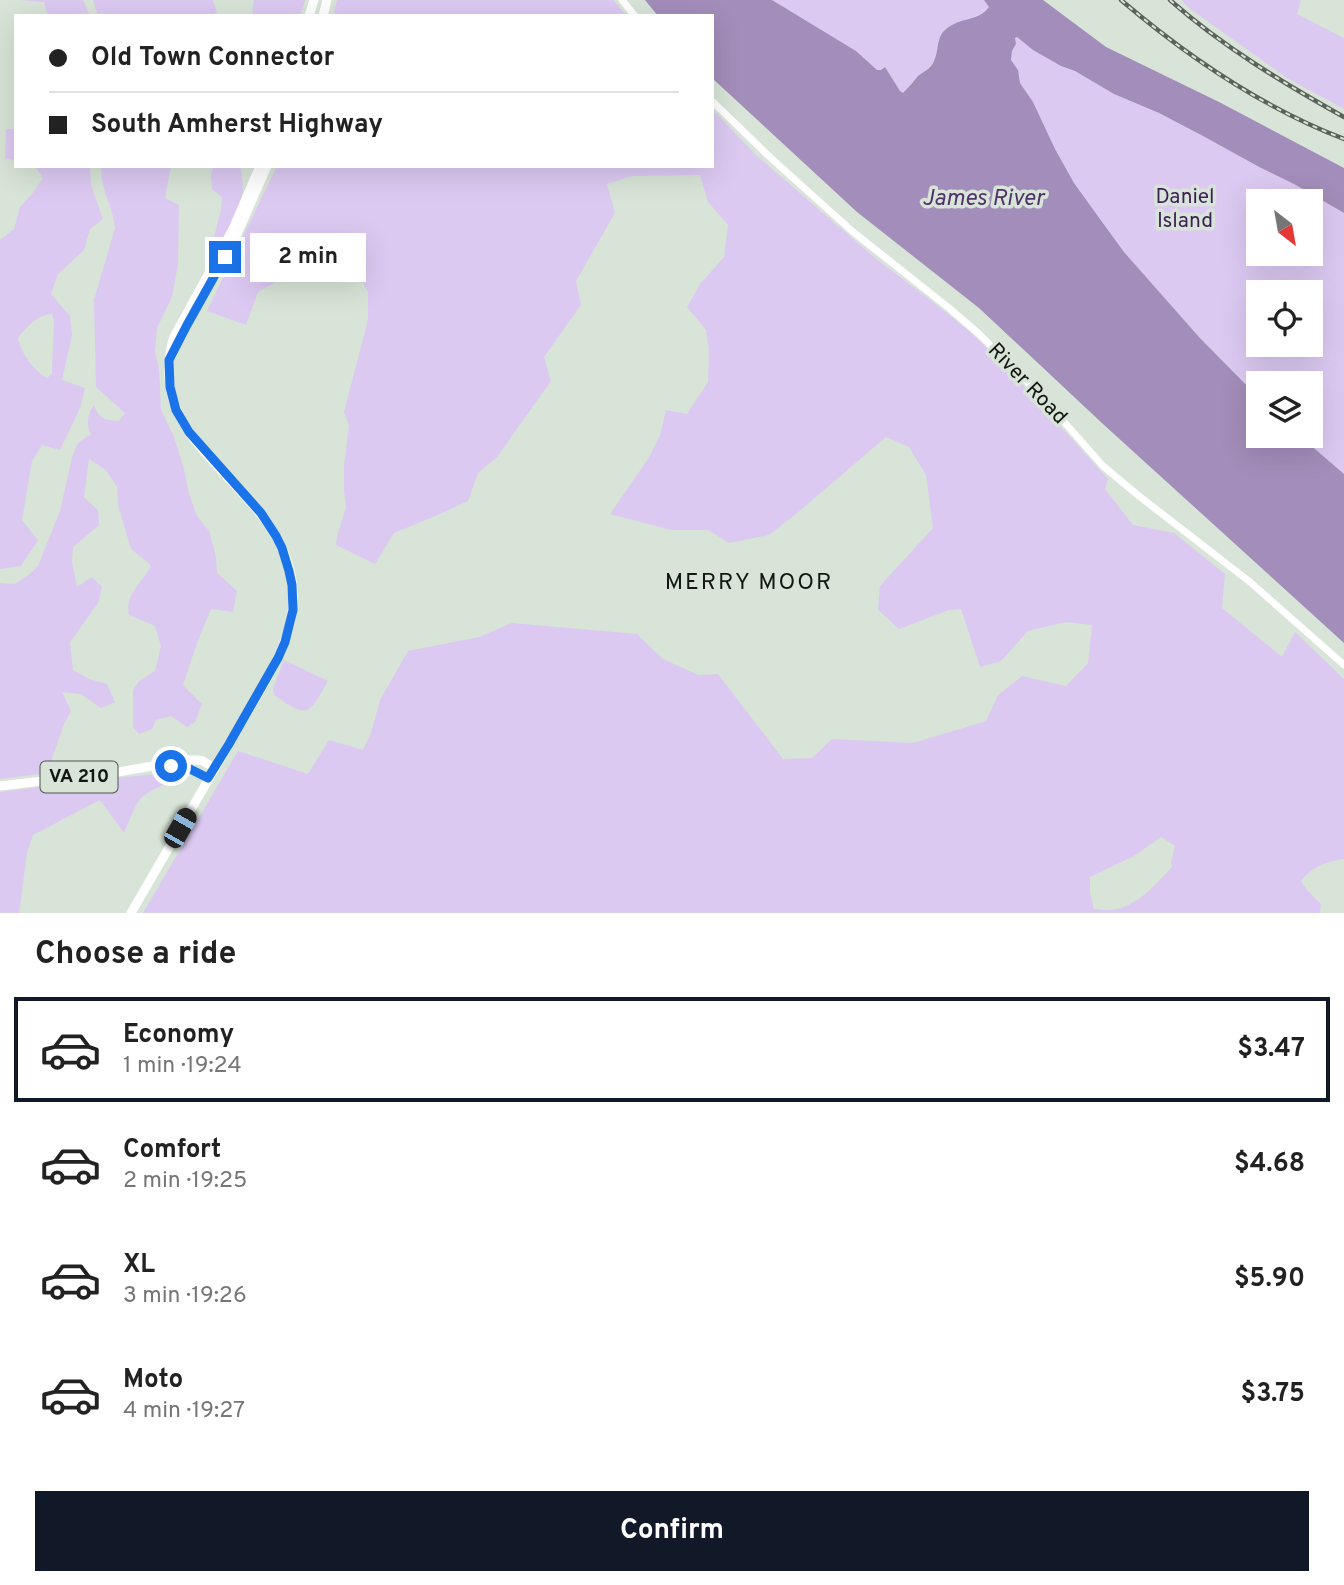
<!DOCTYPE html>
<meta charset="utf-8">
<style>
:root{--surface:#fff;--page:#f2f2f2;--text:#222;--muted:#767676;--line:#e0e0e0;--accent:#111827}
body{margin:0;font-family:Overpass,sans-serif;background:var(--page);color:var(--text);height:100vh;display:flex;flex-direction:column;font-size:26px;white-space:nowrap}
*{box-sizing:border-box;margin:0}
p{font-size:23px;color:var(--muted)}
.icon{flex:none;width:38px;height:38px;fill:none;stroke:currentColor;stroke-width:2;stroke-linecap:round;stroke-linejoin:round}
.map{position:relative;height:913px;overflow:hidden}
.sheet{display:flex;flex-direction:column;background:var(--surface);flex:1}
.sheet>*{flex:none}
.top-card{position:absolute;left:14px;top:14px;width:700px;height:154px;border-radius:0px;box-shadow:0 7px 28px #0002;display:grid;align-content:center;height:154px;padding:0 35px;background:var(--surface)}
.needle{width:46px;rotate:149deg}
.controls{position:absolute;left:1246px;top:189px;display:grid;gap:14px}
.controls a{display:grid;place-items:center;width:77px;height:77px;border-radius:0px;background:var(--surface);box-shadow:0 7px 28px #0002;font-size:35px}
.end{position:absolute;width:32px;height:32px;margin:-16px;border:9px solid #1a73e8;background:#fff;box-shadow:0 0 0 4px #fff}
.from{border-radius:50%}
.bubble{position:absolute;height:49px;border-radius:0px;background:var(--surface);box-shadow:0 7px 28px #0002;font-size:23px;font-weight:700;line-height:49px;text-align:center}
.car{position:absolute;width:21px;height:42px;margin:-21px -10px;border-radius:9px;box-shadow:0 0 5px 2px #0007;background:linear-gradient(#222 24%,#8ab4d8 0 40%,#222 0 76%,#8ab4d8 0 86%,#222 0)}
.top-card b{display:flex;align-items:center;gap:24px;height:66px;font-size:26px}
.top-card b+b{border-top:2px solid var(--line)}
.top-card i{width:18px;height:18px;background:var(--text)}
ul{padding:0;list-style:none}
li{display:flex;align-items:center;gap:21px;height:105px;margin:0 14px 10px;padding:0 21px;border:4px solid transparent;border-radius:0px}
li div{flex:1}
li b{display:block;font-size:26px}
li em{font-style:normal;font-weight:700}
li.active{border-color:var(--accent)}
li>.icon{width:63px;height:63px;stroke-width:1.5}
h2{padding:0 35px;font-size:32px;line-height:84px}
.cta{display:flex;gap:14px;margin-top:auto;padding:14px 35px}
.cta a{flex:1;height:80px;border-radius:0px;background:var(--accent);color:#fff;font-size:28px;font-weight:700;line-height:80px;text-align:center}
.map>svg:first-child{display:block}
.green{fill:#dcc9f2;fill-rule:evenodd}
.water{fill:#a38dba}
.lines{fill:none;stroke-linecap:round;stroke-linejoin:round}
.tertiary{stroke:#fff;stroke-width:7}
.primary{stroke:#fff;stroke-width:9}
.rail-casing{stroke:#5b625b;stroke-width:4.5}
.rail{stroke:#d7e4d7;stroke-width:2;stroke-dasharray:5;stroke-linecap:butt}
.route{stroke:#1a73e8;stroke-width:9}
.labels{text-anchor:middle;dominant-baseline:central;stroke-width:7;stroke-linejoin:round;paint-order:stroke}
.shield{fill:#d7e4d7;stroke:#4e544e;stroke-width:2}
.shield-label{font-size:19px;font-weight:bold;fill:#131713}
.park-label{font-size:21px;fill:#3d1e56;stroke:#d7e4d7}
.street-label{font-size:21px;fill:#131713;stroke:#d7e4d7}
.water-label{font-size:23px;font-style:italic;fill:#50316b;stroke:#d7e4d7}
.neighbourhood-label{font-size:23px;letter-spacing:2px;fill:#131713;stroke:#d7e4d7}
</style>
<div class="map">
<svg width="1344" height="913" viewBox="0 0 1344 913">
<rect width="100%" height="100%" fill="#d7e4d7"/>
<!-- green -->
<g class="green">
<path d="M20,0h63l7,16h-42l-4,-14z"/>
<path d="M93,0h120l4,12 -5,4h-114z"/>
<path d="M254,0h51l-5,16h-48z"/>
<path d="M337,0h276l14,16h-294z"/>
<path d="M772,0h212l5,7c-11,14 -31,10 -44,23 -9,9 -6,21 -11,31 -3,8 -10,10 -16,15 -5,6 -10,11 -15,17 -8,-5 -11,-18 -19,-26l-3,3h-4l-21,-19z"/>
<path d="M1181,0h120l-4,14 47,24v71l-57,-31 -98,-70z"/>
<path d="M1017,37l8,7 36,22 14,5 39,23 45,19 44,23 58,32 33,16 50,29v261l-44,-38h11v-53h-53v14l-59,-60 -75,-85 -19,-26 -31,-43 -19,-34 -22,-47 -13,-19 -2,-13 -7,-10 1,-9 4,-7 -1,-6zM1258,201h53v53h-53zM1258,292h53v53h-53z"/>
<path d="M712,109l45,47 60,52 62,53 50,38 40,32 36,34 103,114 -3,10 28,36 41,8 51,41 -3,34 60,49 13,-25 49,47v180c-18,3 -31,7 -43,22l5,8 15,15 -1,9h-1177l95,-162 70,23 21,-34 34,10 8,-17 9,-33 28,-49 71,-14 33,-14 125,11 26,25 35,16 20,-1 65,85 29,-1 20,-19 81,4 73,-22 12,-26 24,-19 44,10 22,-23 4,-38 -26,-3 -38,9 -27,30 -21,6 -19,-58 -12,1 -50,19 -21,-19 2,-24 53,-58 -7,-53 -17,-28 -23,-10 -90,77 -27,21 -40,8 -21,-13h-37l-61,-16 38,-55 12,-24 6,-25 21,4 21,-32 1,-32 -3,-20 -19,-23 13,-23 24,-27 4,-32 -20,-23 -8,-27 -68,1 -25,8 8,29 -39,68 5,24 -37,52 7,24 -54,76 -19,16 -10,28 -28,13 -46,19 -19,31 -39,-19 2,-12 8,-26 -2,-16v-25l5,-41 -5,-13 24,-92v-28l-10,-18h-14l-32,8 -32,-2 -22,12 -12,33 -39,-14 70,-145h435zM1161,837l14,9 -4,16 1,5c-16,17 -36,41 -61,43 -5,1 -12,-1 -17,-1l-4,-16v-16l44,-21z"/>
<path d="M6,129h10v32l-11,-3z"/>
<path d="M35,166h55l1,19 12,34 -13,10 -6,21 -26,24 -7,20 19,22 2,19 -10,45 23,8 -5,20 -20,42 -18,-5 -10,16 -10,59 16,20 -17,26 -21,3v-329l14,-11 6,-22 12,-13 11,-16zM52,314l2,8 -2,45v7l-5,4c-13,-7 -26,-25 -29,-40 9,-12 19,-23 34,-24z"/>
<path d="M101,166h70l-6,32 14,7 -1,59 -6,33 -15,31 -2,23 4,19 2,40 13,27 10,32 5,25 8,22 12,15 7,26 1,16 20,18 -4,21 -22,-3 -14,34 -14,42 19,19 -7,18 -8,5 -16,-11 -15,4 -4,9 -13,5 -6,-7v-37l6,-9 16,-10 6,-25 -6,-20 -26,-11c-4,-23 14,-31 22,-50l-20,-16 -13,-44 -1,-18 -11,-17 -17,-11 -5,38 14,13 1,15 -26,22 -1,15 5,25 15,-10 10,10 -4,16 -28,39 3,28 16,9 18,5 8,18 -14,6 -20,-14 -19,-2 9,19 -7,13 -17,49 -47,6v-196l15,1 15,-10 8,-8 22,-55 12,-54 6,-14 13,-9c-5,-11 -4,-18 3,-29 5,14 10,15 25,16l6,-8 -29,-26 -2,-87 21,-72c-2,-22 -14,-37 -14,-62z"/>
<path d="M213,166h27c8,34 -3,46 -16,75l-10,-4 7,-27 1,-13 -10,-8 -1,-14z"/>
<path d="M284,660l44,21c-20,35 -19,38 -54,14l-1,-6z"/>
<path d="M167,773l4,3 -1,7c-35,12 -32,18 -46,50l-24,-33 -67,35 -6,18 -8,60h-19v-121l106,-13z"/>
</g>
<!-- water -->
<path class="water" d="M645,0h127l84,51 21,19h4l4,-3 15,24 3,2c5,-5 10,-11 15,-17 6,-5 13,-7 16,-15 5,-10 2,-23 11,-31 16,-14 33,-8 44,-23l-5,-7h59l63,47 115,56 123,65v45l-50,-29 -33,-16 -58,-32 -44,-23 -45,-19 -39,-23 -14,-5 -28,-16 -16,-13 -2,1 1,6 -4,7 -1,9 7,10 2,13 13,19 22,47 19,34 31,43 19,26 75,85 59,60v39h42l44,38v169l-241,-219 -124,-116 -122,-96 -145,-134v-62h-54z"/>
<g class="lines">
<!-- tertiary -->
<g class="tertiary">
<path d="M622,0l13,16"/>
<path d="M712,101l60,58 80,72 97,77 30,26 63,63 61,69 36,30 111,86 94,83"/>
</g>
<!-- primary -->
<g class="primary">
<path d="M309,16l5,-16"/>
<path d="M323,16l4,-16"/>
<path d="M172,355l15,-30 48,-86 32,-73"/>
<path d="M170,766l18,2 20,10"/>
<path d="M0,786l118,-14 40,-7 21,-5h18l6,1 11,7"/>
<path d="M131,913l137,-236c11,-20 21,-42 24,-65 15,-110 -127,-148 -123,-243 0,-11 1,-22 5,-32l59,-108 27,-63"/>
</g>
<defs>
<g id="rail">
<path d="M1121,0c67,57 140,107 223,139"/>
<path d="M1170,0c52,46 113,83 174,117"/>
</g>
</defs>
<!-- rail casing -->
<use href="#rail" class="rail-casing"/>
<!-- rail -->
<use href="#rail" class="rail"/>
</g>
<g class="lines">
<!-- route -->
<path class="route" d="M171,766l17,2 20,10 21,-34 49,-86 7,-16 8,-32 -1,-25 -3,-14 -7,-23 -6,-12 -15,-23 -72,-81 -13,-22 -6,-23 -1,-27 18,-35 38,-68"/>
</g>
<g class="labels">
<!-- shield labels -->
<rect class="shield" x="40.5" y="761.5" width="77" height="31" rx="5"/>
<g class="shield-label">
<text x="79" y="777">VA 210</text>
</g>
<!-- park labels -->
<g class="park-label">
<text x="1185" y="197">Daniel<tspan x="1185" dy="24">Island</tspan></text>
</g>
<!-- street labels -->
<g class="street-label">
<text transform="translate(1027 384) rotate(46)">River Road</text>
</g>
<!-- water labels -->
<g class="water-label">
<text x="983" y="199">James River</text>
</g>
<!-- neighbourhood labels -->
<g class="neighbourhood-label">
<text x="749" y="583">MERRY MOOR</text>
</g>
</g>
</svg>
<div class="controls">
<a><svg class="needle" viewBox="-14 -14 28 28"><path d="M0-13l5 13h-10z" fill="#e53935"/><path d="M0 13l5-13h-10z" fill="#767676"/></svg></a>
<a><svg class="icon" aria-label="locate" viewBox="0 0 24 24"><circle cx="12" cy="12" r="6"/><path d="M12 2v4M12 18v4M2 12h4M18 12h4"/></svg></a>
<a><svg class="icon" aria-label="layers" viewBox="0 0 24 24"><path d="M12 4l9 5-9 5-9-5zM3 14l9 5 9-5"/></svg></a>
</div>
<i class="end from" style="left:171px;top:766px"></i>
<i class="end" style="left:225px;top:257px"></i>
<div class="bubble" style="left:250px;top:233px;width:116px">2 min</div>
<i class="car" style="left:180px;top:828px;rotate:30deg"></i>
<div class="top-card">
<b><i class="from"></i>Old Town Connector</b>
<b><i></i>South Amherst Highway</b>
</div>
</div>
<section class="sheet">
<h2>Choose a ride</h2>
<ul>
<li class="active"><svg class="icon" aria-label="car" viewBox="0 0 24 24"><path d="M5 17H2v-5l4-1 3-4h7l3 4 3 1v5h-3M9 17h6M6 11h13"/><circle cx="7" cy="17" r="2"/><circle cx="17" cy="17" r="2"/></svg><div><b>Economy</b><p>1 min · 19:24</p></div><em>$3.47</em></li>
<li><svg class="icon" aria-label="car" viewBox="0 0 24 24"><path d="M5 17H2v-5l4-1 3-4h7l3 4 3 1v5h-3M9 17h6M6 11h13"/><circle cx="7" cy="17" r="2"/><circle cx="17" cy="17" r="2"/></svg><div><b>Comfort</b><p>2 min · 19:25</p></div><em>$4.68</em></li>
<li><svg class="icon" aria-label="car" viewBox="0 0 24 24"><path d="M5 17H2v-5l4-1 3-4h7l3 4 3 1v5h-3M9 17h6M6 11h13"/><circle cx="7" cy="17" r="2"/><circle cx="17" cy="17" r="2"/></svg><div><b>XL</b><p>3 min · 19:26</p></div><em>$5.90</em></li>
<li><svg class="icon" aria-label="car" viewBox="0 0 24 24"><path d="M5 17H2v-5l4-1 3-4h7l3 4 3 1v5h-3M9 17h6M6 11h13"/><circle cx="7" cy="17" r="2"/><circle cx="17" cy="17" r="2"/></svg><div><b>Moto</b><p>4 min · 19:27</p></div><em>$3.75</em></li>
</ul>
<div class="cta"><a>Confirm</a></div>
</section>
